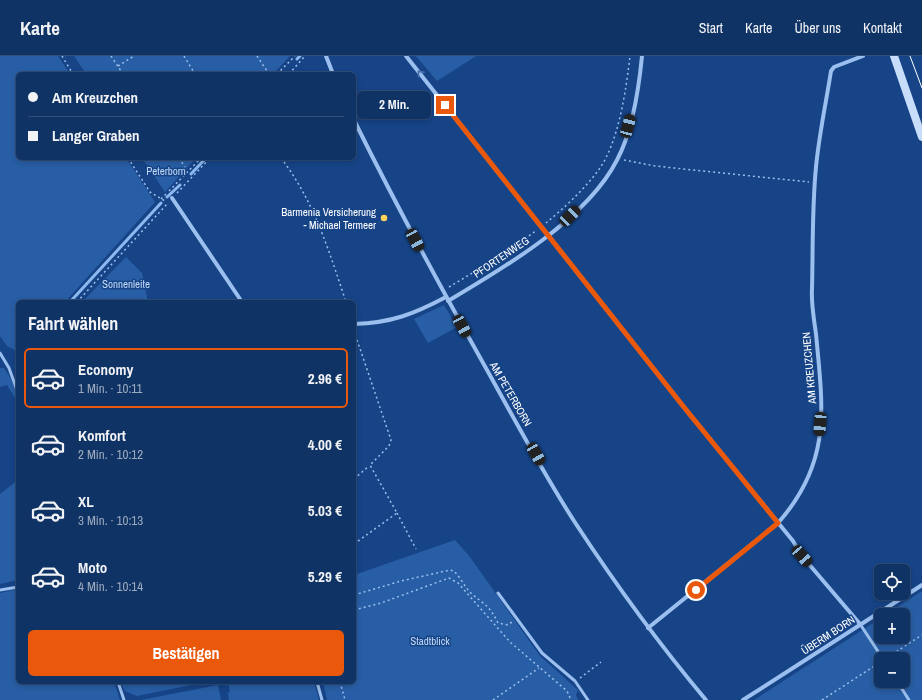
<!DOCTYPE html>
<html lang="de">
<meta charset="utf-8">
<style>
:root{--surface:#103365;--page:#193b6b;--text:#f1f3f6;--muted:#9caabf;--line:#304e79;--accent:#ea580c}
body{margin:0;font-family:"Archivo Narrow",sans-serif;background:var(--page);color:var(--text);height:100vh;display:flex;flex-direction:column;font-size:15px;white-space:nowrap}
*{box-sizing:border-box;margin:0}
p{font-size:13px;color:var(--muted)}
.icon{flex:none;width:22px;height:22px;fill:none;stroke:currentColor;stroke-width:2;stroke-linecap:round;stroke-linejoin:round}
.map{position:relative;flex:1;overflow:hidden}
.details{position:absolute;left:16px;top:244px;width:340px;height:384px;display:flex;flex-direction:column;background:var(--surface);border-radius:6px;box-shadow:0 2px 6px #0003,0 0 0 1px var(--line)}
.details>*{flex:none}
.guide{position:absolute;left:16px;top:16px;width:340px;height:88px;border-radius:6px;box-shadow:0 2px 6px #0003,0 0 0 1px var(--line);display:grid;align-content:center;height:88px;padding:0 12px;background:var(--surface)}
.fabs{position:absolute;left:874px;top:508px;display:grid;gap:8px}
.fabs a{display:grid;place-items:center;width:36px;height:36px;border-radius:6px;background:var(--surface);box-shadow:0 2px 6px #0003,0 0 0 1px var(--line);font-size:20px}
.end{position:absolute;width:18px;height:18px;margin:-9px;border:5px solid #ea580c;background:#fff;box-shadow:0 0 0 2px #fff}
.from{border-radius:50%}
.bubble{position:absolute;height:28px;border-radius:6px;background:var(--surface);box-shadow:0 2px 6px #0003,0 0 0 1px var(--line);font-size:13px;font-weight:800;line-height:28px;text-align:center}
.car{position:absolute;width:12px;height:24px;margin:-12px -6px;border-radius:5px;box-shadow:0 0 3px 1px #0007;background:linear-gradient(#222 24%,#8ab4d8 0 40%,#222 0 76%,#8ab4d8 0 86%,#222 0)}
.guide b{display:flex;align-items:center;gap:14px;height:38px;font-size:15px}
.guide b+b{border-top:1px solid var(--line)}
.guide i{width:10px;height:10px;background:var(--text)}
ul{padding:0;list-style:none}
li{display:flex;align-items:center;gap:12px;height:60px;margin:0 8px 6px;padding:0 4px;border:2px solid transparent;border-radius:6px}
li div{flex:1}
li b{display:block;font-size:15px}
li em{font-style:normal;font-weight:800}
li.current{border-color:var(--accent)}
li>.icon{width:36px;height:36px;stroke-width:1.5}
h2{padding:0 12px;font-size:18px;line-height:48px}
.action{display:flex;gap:8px;margin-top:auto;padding:8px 12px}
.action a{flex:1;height:46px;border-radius:6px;background:var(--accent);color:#fff;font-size:16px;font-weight:800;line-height:46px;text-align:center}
header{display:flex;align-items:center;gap:24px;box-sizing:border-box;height:56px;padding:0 20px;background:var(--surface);border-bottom:1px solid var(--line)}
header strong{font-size:19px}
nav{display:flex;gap:22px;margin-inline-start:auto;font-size:14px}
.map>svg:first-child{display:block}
.green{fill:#285ea5;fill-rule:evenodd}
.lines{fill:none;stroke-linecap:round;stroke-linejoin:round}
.stream{stroke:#8db9f1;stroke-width:3}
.path{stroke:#9bbfee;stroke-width:1.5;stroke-dasharray:2 3;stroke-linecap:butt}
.service{stroke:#9bbfee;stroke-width:3}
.minor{stroke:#9bbfee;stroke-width:4}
.secondary{stroke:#c8ddfa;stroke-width:8}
.tram{stroke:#fff;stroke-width:1}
.oneway{stroke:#456fab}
.route{stroke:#ea580c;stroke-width:5}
.poi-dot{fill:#ffd258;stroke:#164487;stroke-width:1.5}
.labels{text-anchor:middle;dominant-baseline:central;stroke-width:3;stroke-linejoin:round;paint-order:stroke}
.park-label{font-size:11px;fill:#c1dafa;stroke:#164487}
.poi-label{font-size:11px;fill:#fff;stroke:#164487;text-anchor:end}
.street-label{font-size:11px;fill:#fff;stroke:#164487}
</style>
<header>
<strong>Karte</strong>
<nav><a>Start</a><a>Karte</a><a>Über uns</a><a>Kontakt</a></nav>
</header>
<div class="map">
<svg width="922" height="644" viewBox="0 0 922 644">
<rect width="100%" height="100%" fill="#164487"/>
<!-- green -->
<g class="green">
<path d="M0,0h58l12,18h-52v84h108l29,44 -90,100h-47v50l-11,-6 -7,-10z"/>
<path d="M74,0h216l-17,18h-187z"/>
<path d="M416,0h60l-39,25z"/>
<path d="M142,102h54l-31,34z"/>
<path d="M126,201l16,16 6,29h-66z"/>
<path d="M444,249l13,22 -29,16 -14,-24z"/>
<path d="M0,312h4c7,10 14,23 14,35l-11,-18 -7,2z"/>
<path d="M18,424v100l-18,4v-90z"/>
<path d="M455,484l15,17 70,99 38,34 -2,5 2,5h-251l-4,-18h31v-107z"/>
<path d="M18,533v93h96l6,18h-120v-107z"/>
<path d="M922,535v109h-168l127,-82v19h22v-22h-18zM881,603h22v22h-22z"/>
<path d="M120,626h86l-69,14 -12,-5z"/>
<path d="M228,626h86l5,18h-90l-1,-7 2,-1z"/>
<path d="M218,629l3,15h-80z"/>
</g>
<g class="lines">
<!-- stream -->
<g class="stream">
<path d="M297,3l3,-3"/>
<path d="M191,118l15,-16"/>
<path d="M167,141l13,-12"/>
<path d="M70,246l91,-99"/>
</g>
<!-- path -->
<g class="path">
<path d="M62,0l11,18"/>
<path d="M111,0l12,18"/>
<path d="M184,0l11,18"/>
<path d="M257,0l12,18"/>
<path d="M118,10l16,-10"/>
<path d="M277,18l18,-18"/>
<path d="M289,18l16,-18"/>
<path d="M128,102l22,34 15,9"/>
<path d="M179,102l6,9"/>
<path d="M281,102c33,43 48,93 65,144"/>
<path d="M624,104l31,6 154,16"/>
<path d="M169,135l32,-33"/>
<path d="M177,137l33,-35"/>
<path d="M161,143l5,-5"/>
<path d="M546,167c19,-16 39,-34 54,-55 19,-28 26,-78 30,-112"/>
<path d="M449,231l55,-33 33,-24"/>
<path d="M77,246l91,-99"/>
<path d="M354,423l15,-13"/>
<path d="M397,457l19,36"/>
<path d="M354,488l43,-31 -27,-48 19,-19 2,-6 -37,-109"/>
<path d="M354,539l47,-14 49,-11 4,1c7,7 11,17 18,23 14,12 17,11 26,29l10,2 4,-3"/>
<path d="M354,554l27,-7 68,-25 9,5 52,59 57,49 4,9"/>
<path d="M888,601l34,-22"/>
<path d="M580,622l21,-16"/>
<path d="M340,626l5,18"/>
<path d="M493,644l46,-32"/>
<path d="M822,644l57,-37"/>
</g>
<!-- service -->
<g class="service">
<path d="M0,297l9,15 9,25"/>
<path d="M0,534l18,-3"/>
<path d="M498,537l44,60 33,28 13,19"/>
<path d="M860,568l23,35"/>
<path d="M897,625l12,19"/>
<path d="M118,626l6,18"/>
<path d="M317,626l5,18"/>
</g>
<!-- minor -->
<g class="minor">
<path d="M326,0l7,18"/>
<path d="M406,0l277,350 110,135 9,15 58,68"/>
<path d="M354,64c42,85 87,168 133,250 29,52 57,105 89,154 40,61 83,120 130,176"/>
<path d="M172,142l70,104"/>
<path d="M448,245c56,-33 139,-82 169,-141 15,-28 22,-73 25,-104"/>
<path d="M354,268c37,-1 60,-10 92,-27"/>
<path d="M648,572l130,-105c54,-61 45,-114 38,-189 -2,-15 -5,-30 -4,-45 1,-40 0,-82 4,-122 3,-32 10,-64 15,-96l3,-4 29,-11"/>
<path d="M743,644l179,-115"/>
</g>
<!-- secondary -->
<path class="secondary" d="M894,0l28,81"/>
<!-- tram -->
<path class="tram" d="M910,0l12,32"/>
</g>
<!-- one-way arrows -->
<defs><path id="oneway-chevron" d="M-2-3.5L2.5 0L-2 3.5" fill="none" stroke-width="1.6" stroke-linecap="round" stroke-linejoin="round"/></defs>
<use class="oneway" href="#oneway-chevron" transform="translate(420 17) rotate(-129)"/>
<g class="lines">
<!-- route -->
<path class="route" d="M445,49l238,301 95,117 -82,67"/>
</g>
<!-- markers -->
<circle class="poi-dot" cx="384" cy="162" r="4"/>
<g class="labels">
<!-- park labels -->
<g class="park-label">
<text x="166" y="115">Peterborn</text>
<text x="126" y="228">Sonnenleite</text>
<text x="430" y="585">Stadtblick</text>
</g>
<!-- poi labels -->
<g class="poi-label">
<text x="376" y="156">Barmenia Versicherung<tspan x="376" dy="13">- Michael Termeer</tspan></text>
</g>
<!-- street labels -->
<g class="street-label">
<text transform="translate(501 201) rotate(-34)">PFORTENWEG</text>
<text transform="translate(809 312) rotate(-95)">AM KREUZCHEN</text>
<text transform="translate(511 338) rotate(60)">AM PETERBORN</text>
<text transform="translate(828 579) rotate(-33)">ÜBERM BORN</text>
</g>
</g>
</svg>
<div class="fabs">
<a><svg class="icon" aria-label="locate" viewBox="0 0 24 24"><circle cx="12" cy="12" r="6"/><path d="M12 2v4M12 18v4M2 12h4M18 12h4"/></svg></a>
<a>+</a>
<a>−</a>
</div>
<i class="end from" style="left:696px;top:534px"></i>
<i class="end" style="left:445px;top:49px"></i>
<div class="bubble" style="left:357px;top:35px;width:74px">2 Min.</div>
<i class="car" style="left:628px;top:70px;rotate:15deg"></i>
<i class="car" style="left:570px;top:160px;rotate:46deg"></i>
<i class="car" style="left:415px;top:184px;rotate:152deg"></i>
<i class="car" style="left:462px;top:270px;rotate:151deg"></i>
<i class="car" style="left:820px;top:368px;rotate:184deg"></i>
<i class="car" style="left:536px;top:398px;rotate:150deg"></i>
<i class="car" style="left:802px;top:500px;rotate:139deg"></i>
<div class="guide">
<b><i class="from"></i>Am Kreuzchen</b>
<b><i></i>Langer Graben</b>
</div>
<section class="details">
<h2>Fahrt wählen</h2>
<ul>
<li class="current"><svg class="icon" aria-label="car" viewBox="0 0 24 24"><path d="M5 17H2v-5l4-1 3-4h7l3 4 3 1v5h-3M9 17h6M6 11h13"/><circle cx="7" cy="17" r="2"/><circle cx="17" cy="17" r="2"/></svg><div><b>Economy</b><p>1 Min. · 10:11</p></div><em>2.96 €</em></li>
<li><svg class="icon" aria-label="car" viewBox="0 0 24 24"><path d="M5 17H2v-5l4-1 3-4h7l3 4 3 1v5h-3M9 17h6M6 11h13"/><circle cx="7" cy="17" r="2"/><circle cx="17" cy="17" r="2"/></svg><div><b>Komfort</b><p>2 Min. · 10:12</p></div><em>4.00 €</em></li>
<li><svg class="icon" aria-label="car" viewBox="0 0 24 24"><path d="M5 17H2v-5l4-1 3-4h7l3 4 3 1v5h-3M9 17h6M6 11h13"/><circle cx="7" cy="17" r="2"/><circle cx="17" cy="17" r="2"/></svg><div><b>XL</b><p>3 Min. · 10:13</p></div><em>5.03 €</em></li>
<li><svg class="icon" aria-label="car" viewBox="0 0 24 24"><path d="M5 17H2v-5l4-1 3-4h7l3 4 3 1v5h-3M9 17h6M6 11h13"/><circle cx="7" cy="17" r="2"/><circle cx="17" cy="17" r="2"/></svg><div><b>Moto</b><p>4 Min. · 10:14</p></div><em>5.29 €</em></li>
</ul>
<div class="action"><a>Bestätigen</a></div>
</section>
</div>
